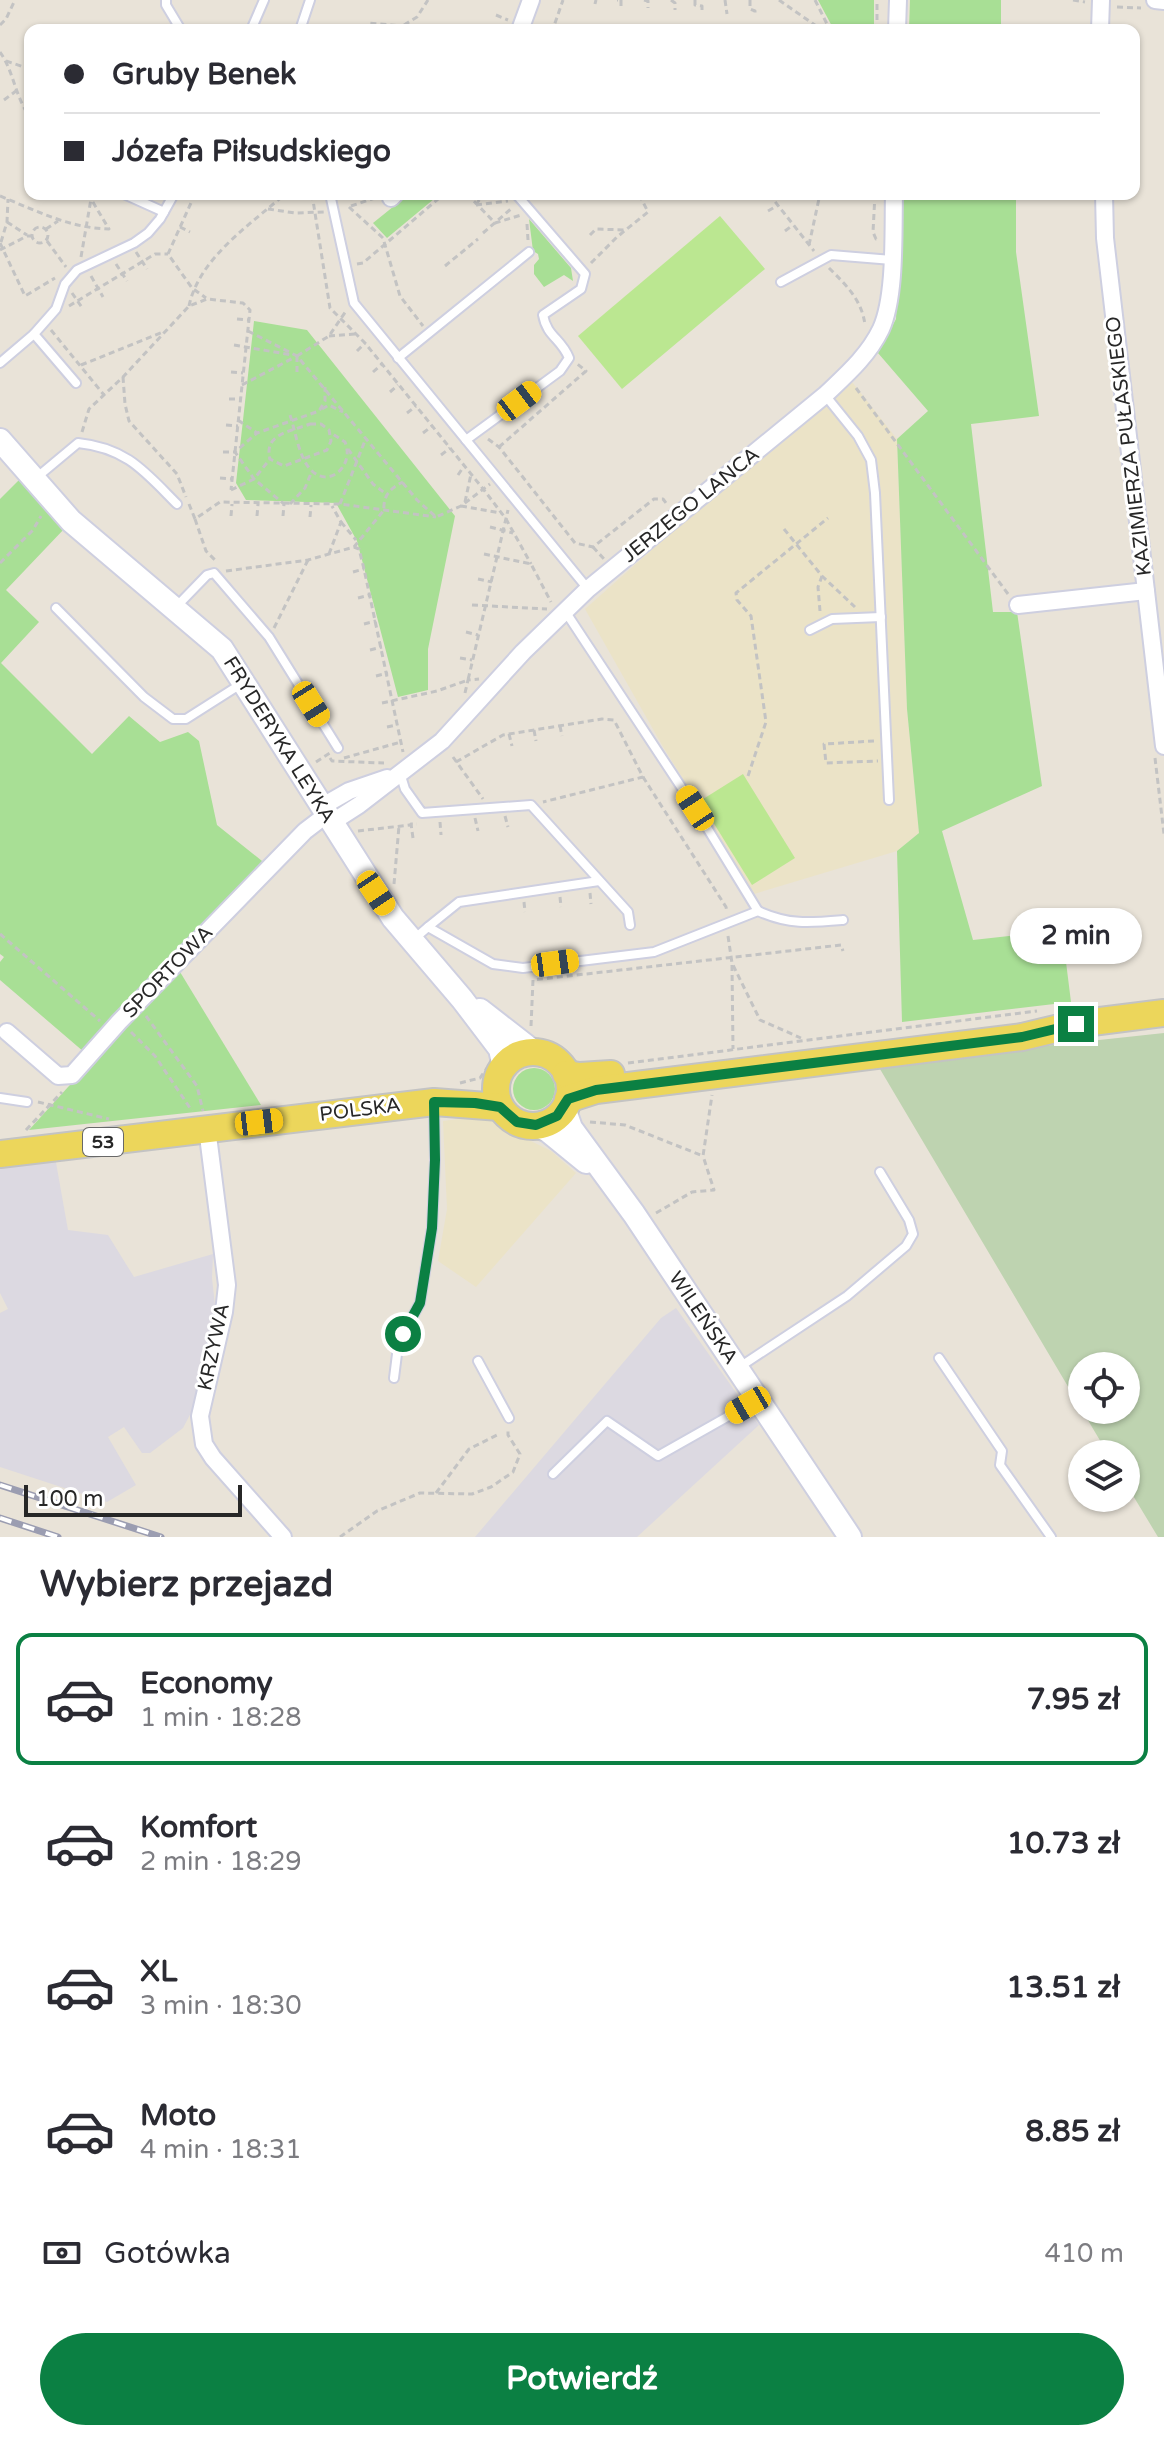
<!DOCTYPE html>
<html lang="pl">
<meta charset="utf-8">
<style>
:root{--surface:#fff;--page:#f2f2f3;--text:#2b2b33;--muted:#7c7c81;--line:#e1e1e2;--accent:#0b8043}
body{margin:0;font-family:"Varela Round",sans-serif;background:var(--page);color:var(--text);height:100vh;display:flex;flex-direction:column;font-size:30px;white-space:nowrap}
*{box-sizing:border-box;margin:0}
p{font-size:26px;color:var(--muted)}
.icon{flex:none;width:44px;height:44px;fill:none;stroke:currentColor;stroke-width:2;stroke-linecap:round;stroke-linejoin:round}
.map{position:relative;height:1537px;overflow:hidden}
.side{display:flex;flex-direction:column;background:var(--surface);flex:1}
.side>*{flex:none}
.top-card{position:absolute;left:24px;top:24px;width:1116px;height:176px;border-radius:16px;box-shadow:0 2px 6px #0004;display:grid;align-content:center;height:176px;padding:0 40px;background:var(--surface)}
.controls{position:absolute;left:1068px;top:1352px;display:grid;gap:16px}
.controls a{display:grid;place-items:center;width:72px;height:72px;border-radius:50%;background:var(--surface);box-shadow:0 2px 6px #0004;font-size:40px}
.scale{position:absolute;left:24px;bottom:20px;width:218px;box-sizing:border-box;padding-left:8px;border:4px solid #272727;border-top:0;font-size:22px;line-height:28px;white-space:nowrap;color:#272727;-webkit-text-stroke:6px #fff;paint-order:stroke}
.end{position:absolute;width:36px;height:36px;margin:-18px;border:10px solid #0b8043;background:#fff;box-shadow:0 0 0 4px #fff}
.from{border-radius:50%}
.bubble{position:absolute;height:56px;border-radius:28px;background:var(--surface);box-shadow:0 2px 6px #0004;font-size:26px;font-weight:800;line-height:56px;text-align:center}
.car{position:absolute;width:24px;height:48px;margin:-24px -12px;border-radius:10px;box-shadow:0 0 6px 2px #0007;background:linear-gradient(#f5c518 24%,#345 0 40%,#f5c518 0 76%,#345 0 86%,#f5c518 0)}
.top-card b{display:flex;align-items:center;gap:28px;height:76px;font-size:30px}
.top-card b+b{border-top:2px solid var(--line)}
.top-card i{width:20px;height:20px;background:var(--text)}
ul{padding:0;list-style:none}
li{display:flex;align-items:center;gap:24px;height:132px;margin:0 16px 12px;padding:0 24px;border:4px solid transparent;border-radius:16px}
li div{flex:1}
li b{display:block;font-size:30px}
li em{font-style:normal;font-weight:800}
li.current{border-color:var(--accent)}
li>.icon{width:72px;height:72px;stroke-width:1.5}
h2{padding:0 40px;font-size:36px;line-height:96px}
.pay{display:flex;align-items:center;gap:20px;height:88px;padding:0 40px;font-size:30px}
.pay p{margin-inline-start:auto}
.cta{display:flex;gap:16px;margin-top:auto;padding:16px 40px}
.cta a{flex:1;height:92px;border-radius:48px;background:var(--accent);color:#fff;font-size:32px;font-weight:800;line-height:92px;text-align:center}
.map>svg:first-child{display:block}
.industrial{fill:#dcd9e1}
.education{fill:#ebe3c7}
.green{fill:#a8df95}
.cemetery{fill:#bed3b0;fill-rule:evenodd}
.pitch{fill:#bbe791}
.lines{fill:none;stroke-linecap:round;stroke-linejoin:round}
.service-casing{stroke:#cecfe0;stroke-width:12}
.minor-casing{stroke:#cecfe0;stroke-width:20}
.tertiary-casing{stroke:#cecfe0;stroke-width:26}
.primary-casing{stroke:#c3c3c3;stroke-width:30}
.path{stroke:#c3c3c3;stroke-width:3;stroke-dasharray:6 4;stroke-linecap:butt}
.service{stroke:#fff;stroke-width:8}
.minor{stroke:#fff;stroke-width:16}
.tertiary{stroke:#fff;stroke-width:22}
.primary{stroke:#ecd65b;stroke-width:26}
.rail-casing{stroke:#9b9db1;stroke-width:7}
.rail{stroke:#fff;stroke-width:4;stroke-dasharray:12;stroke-linecap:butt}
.route{stroke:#0b8043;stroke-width:10}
.labels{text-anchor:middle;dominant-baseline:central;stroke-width:6;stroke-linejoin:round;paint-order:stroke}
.shield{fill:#fff;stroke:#686868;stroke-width:2}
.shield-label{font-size:18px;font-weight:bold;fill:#272727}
.street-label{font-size:20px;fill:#272727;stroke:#fff}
</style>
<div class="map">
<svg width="1164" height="1537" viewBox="0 0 1164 1537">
<rect width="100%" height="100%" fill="#e9e3d8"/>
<!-- industrial -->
<g class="industrial">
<path d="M55,1157l13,73 40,5 26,42 79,-23 -1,24 4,37 -21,90 -12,23 -33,25h-8l-18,-26 -16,10 28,48 -29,17 -107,-35v-154l8,-4 -8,-16v-129z"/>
<path d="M676,1308l83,117 -122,112h-162l186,-219z"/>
</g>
<!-- education -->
<g class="education">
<path d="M852,382l45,57 10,270 12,124 -22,18 -143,43 -92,-149 -77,-136 105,-93z"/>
<path d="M481,1116l70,35 25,22 -100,114 -38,-26 9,-52 -4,-88z"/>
</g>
<!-- green -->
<g class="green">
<path d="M818,0h56v30h-40z"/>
<path d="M910,0h91v30h-92z"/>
<path d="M409,194h31l-53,44 -14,-15z"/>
<path d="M902,194h114v58l23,164 -68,8 22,188h24l25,174 -100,45 31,109 89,-10 9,72 -169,20 -5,-171 22,-18 -12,-124 -10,-270 31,-28 -50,-58 18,-34z"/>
<path d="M529,219l42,49 2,13 -9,-6 -20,12 -10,-13v-9l5,-6 -1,-5 -5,-3z"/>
<path d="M254,321l53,9 148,186 -27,133v41l-30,7 -41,-156 -21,-38 -90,-3 -10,-17z"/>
<path d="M20,479l45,49 -59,62 33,32 -38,41 91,91 37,-38 31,26 28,-10 11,9 18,84 50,40 -183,187 -84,-72v-18l4,-5 -4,-3v-455z"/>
<path d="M177,967l84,138 -232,25z"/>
<circle cx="534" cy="1089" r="21"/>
</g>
<!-- cemetery -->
<path class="cemetery" d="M1164,1033v504h-6l-32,-53v-30h-18l-231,-390zM1082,1366h44v44h-44z"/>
<!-- pitch -->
<g class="pitch">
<path d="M720,216l45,53 -143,120 -44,-53z"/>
<path d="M743,774l52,84 -43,27 -52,-84z"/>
</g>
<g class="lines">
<defs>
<g id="service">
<path d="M166,0v5l15,25"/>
<path d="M251,30l13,-30"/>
<path d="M300,30l10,-30"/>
<path d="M124,194l40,18"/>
<path d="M330,194l24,109 234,286"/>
<path d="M781,282l50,-27 61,5"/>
<path d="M398,358l131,-106"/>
<path d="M0,363l34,-29"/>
<path d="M76,383l-42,-49 22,-25 9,-25 12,-14 57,-27 14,-10 12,-14 14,-25"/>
<path d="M825,395l33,41 13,24 4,33 14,307"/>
<path d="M466,440l94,-69 9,-13c-8,-20 -22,-21 -26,-43l38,-26 4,-15 -69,-80"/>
<path d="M36,478l42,-35c49,5 67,29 99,61"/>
<path d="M176,607l31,-32 7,-2 55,64 69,111"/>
<path d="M56,608l88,89 29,22h13l55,-35"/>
<path d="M565,611l130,197 63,103"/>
<path d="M810,630l22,-11 49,-2"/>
<path d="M400,773l5,16 17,24 109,-8 97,107 2,13"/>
<path d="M428,927l31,-25 140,-21"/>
<path d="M413,940l15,-13 65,37 30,4 131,-16 104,-41c31,14 51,12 85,9"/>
<path d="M0,1098l27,4"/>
<path d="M939,1358l63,93 -2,14 51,72"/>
<path d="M478,1361l31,57"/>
<path d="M738,1368l109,-72 59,-50 7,-12 -4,-14 -29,-48"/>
<path d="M394,1378l3,-24 6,-20 17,-31 12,-75 3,-68 -1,-55"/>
<path d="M553,1474l54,-53 51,35 99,-56"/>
</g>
<g id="minor">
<path d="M1155,0l9,1"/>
<path d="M520,30l11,-30"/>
<path d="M897,30l1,-30"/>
<path d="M1100,30l1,-30"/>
<path d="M1104,194l1,44 59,508"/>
<path d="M391,198l4,-4"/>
<path d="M1018,605l128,-14"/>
<path d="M321,807l28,-16 38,-13"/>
<path d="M331,823l28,-18 83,-64 81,-89 65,-63 237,-194c21,-20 43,-39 56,-66 15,-33 12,-98 13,-135"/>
<path d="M7,1032l51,44 14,-1 47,-53 186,-191 21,-16"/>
<path d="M207,1128l20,157 -3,27 -24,104 4,28 9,14 70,79"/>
</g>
<g id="tertiary">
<path d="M0,440l71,81 151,128 171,269 69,81 38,50 4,18"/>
<path d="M480,1010l54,42"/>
<path d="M564,1108l7,20 63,86 216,323"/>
<path d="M536,1125l12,6 38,31"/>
</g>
<g id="primary">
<circle cx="533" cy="1089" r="37"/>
<path d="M566,1074l14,2 31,-2"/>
<path d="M568,1099l28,-9 426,-53 54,-13 88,-11"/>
<path d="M0,1154l434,-52 66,5"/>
</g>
</defs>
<!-- service casing -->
<use href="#service" class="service-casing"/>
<!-- minor casing -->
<use href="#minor" class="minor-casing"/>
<!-- tertiary casing -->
<use href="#tertiary" class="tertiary-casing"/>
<!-- primary casing -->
<use href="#primary" class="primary-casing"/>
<!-- path -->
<g class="path">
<path d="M617,0h1"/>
<path d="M621,0v6"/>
<path d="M644,0l4,1v7"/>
<path d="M671,0l4,3v7"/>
<path d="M695,0v5l7,1v6"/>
<path d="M725,0l2,14"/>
<path d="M750,0v9l5,2v5"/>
<path d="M779,0l43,30"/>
<path d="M815,0l15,30"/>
<path d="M1073,0l12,2"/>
<path d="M595,4l1,-4"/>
<path d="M1117,7l24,1"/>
<path d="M496,15l12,5"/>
<path d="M0,25l6,-6 9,-19"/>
<path d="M404,25l13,-8 11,-17"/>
<path d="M365,30l3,-7 34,3 -4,4"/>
<path d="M560,30l-6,-4 9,-26"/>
<path d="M877,30v-30"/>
<path d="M0,52c14,20 15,45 30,65"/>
<path d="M6,61l24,8"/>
<path d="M4,100l12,-9"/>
<path d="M195,194l-27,60 24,34 14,10"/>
<path d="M312,194l18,114 35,35 119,147 22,29 25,45"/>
<path d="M467,194l28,29 26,-8"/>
<path d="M769,194l45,57"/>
<path d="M875,194l-2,38 3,7h3"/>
<path d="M0,196c37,15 69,32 109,33l-18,-30"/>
<path d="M476,205l32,-4"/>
<path d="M476,205l7,-11"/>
<path d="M351,206l27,-9"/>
<path d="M349,207l34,31 17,58 23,30"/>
<path d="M268,209l27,4 29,-1"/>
<path d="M768,211l10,-6"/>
<path d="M7,222l20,13"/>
<path d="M527,224l1,16"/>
<circle cx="40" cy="235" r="8"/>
<path d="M180,227l10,5"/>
<path d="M46,229l12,-8"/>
<path d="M785,231l8,-6"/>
<path d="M483,233l29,-25"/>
<path d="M590,235l6,-6 30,1"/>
<path d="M47,241l19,26"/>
<path d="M1,242l6,-20 1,-23"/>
<path d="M0,243l25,53 30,-18"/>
<path d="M809,245l11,-51"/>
<path d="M0,250l27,-14h5"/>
<path d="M136,252l11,17"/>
<path d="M81,257l10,-58 -2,-5"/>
<path d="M591,263l26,-26 31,-25 -8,-16"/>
<path d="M116,264l11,17"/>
<path d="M357,264l6,-1 81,-69"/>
<path d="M445,266l33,-27"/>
<path d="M829,268c17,17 33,32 36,57"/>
<path d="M91,276l12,21"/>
<path d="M72,293l11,16"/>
<path d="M69,306l86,-52h13"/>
<path d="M189,306c10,-48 61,-81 96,-112"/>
<path d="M237,319l12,1"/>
<path d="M51,330l53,65"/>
<path d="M248,331l49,25 120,144 19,17 25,-11 29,-22"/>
<path d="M329,336l27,-2"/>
<path d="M234,345l58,10"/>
<path d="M357,351l8,-8"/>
<path d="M297,356l32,-20 17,-25"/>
<path d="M81,365l82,-33"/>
<path d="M231,372l12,1"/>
<path d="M297,372v-16"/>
<path d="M373,372l9,-8"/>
<path d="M123,377l2,27 4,17 48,53 9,23"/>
<path d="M242,385l53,-28"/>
<path d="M856,388l152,206"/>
<path d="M390,392l8,-7"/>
<path d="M229,399h12"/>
<path d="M322,409l7,-4 14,7"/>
<path d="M407,413l9,-7"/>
<path d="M290,415c5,15 9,42 20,54 19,21 45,-4 35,-27l-14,-9"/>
<path d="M238,420l19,13"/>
<path d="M310,424h11l8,6 2,11 -4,9 -43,16 -14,-7c-7,-25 22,-28 40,-35z"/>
<path d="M226,425l12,1"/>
<path d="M82,432l7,-23 34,-32 66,-71 18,-7 36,4 7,7 -19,180"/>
<path d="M423,433l9,-7"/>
<path d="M488,439l11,8 76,96 18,4 61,-48h9l3,4"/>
<path d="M499,447l87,-76 -10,-8"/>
<path d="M348,449l25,35 13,10"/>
<path d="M223,452h12"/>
<path d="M441,455l9,-7"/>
<path d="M458,475l6,-9"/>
<path d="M220,478l12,1"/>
<path d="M231,490l23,-11 16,-20"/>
<path d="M465,502l6,-28"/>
<path d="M189,504l6,15 25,-17 120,2 96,13"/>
<path d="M290,504l15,-16 7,-17"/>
<path d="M340,504l26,-66"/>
<path d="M461,506l40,7"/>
<path d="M231,516l1,-12"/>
<path d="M257,516l1,-12"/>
<path d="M283,516l1,-12 -30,-25 -19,-27 22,-19 62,-22 6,-10v-14"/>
<path d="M310,517l1,-12"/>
<path d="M195,519l11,32 10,10"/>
<path d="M341,522l15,18"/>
<path d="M490,527l23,6"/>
<path d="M784,529l38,47 33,31"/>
<path d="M354,547l5,2 5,20 39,183"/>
<path d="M593,547l11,12"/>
<path d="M329,554l12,-32 -9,-16"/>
<path d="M484,554l47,10 20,38"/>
<path d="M0,563l33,-33 8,-14"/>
<path d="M226,571l82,-11 46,-13 30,-37c-1,-14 6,-22 19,-28"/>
<path d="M353,572l11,-3"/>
<path d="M478,579l14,3"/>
<path d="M358,598l12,-3"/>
<path d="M472,605l75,4"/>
<path d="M820,611l-2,-24 4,-11"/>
<path d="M364,624l12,-3"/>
<path d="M274,628l34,-68"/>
<path d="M466,632l12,3"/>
<path d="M370,650l12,-3"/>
<path d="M460,658l12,2"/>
<path d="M376,676l12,-3"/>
<path d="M465,693l3,-13 11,-1"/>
<path d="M382,703l55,-12 31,-11 40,-170"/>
<path d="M560,726l2,10"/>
<path d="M387,727l10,-2"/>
<path d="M534,730l2,11"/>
<path d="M509,734l3,12"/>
<path d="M874,741l-50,3 2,19 52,-2"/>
<path d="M453,757l30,42"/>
<path d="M330,758l2,3 52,2"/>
<path d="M344,758l57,-16"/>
<path d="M1155,758l9,76"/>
<path d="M316,762l14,-9"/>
<path d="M456,762l47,-27 99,-16 12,1 29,57 -100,25"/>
<path d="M748,776l18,-54 -15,-106 -14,-16 -1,-7 92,-75"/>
<path d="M643,777l83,130 1,5"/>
<path d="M505,816l3,11"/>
<path d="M475,818l3,13"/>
<path d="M440,822l1,13"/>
<path d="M358,831l52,-6"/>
<path d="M413,838l-2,-14h6"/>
<path d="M394,884l5,-58"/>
<path d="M590,893l1,11"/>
<path d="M560,897l1,10"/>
<path d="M524,902l1,10"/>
<path d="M0,934l100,87"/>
<path d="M728,936l4,27 28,57 41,18"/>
<path d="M732,965l1,84"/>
<path d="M146,1016l51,70 6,25"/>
<path d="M531,1026l2,-46 308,-35 2,6"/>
<path d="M131,1032l24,24 37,55"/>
<path d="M628,1063l409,-52"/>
<path d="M460,1083l20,-5 7,-10"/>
<path d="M38,1102l71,17"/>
<path d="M590,1122l35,3 78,31 9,-61"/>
<path d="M26,1130l36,-38"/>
<path d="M656,1213l36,-21 22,-2 -11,-34"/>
<path d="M436,1493l33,-44 28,-14"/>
<path d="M340,1537l37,-26 43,-18 52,1 19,-7 22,-15 7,-18 -12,-19v-7"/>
</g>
<!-- service -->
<use href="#service" class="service"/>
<!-- minor -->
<use href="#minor" class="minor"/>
<!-- tertiary -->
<use href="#tertiary" class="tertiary"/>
<!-- primary -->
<use href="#primary" class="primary"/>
<defs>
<g id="rail">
<path d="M0,1485l161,52"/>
<path d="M0,1518l58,19"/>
</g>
</defs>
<!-- rail casing -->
<use href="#rail" class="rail-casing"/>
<!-- rail -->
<use href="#rail" class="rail"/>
</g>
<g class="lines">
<!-- route -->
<path class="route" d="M403,1334l17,-31 12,-75 3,-68 -1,-58 41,1 25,4 17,15 19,3 21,-9 11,-17 28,-9 426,-53 54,-13"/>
</g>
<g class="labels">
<!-- shield labels -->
<rect class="shield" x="83" y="1128" width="40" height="28" rx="6"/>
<g class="shield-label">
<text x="103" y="1142">53</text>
</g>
<!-- street labels -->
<g class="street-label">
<text transform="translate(1129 446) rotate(-97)">KAZIMIERZA PUŁASKIEGO</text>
<text transform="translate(691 505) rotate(-39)">JERZEGO LANCA</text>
<text transform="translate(279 740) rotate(58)">FRYDERYKA LEYKA</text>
<text transform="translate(168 972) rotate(-46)">SPORTOWA</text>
<text transform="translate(360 1110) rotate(-7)">POLSKA</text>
<text transform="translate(703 1318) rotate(56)">WILEŃSKA</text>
<text transform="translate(214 1347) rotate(-78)">KRZYWA</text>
</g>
</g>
</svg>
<div class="controls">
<a><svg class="icon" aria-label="locate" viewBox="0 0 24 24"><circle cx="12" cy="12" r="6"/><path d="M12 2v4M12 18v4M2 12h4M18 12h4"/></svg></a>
<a><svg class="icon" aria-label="layers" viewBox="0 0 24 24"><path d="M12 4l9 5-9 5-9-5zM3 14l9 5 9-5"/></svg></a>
</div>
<div class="scale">100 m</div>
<i class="end from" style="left:403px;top:1334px"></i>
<i class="end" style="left:1076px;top:1024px"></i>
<div class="bubble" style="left:1010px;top:908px;width:132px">2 min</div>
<i class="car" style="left:519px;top:401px;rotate:53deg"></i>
<i class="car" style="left:311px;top:704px;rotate:148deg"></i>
<i class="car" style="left:695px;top:808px;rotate:327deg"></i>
<i class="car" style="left:376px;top:893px;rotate:146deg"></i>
<i class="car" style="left:555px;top:963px;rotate:82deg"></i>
<i class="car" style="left:259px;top:1122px;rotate:83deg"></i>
<i class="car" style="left:748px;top:1405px;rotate:240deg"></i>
<div class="top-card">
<b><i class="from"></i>Gruby Benek</b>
<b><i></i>Józefa Piłsudskiego</b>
</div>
</div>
<section class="side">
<h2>Wybierz przejazd</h2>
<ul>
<li class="current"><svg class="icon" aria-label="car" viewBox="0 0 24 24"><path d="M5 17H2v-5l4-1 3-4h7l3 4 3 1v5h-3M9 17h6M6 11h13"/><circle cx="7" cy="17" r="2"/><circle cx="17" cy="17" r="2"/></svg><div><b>Economy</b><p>1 min · 18:28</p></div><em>7.95 zł</em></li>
<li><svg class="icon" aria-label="car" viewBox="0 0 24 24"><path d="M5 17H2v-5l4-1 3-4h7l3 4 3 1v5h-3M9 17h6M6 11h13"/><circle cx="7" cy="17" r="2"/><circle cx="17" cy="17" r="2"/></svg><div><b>Komfort</b><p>2 min · 18:29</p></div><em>10.73 zł</em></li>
<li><svg class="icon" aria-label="car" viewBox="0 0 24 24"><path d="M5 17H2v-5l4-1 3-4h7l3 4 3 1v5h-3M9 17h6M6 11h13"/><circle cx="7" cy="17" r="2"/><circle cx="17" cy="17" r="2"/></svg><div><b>XL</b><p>3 min · 18:30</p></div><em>13.51 zł</em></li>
<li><svg class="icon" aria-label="car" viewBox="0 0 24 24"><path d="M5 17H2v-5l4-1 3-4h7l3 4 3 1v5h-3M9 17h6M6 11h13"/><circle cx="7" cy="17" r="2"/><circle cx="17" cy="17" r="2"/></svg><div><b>Moto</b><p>4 min · 18:31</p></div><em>8.85 zł</em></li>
</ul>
<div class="pay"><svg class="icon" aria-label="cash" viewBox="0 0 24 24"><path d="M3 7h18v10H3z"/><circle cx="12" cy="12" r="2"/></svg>Gotówka<p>410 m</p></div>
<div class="cta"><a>Potwierdź</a></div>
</section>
